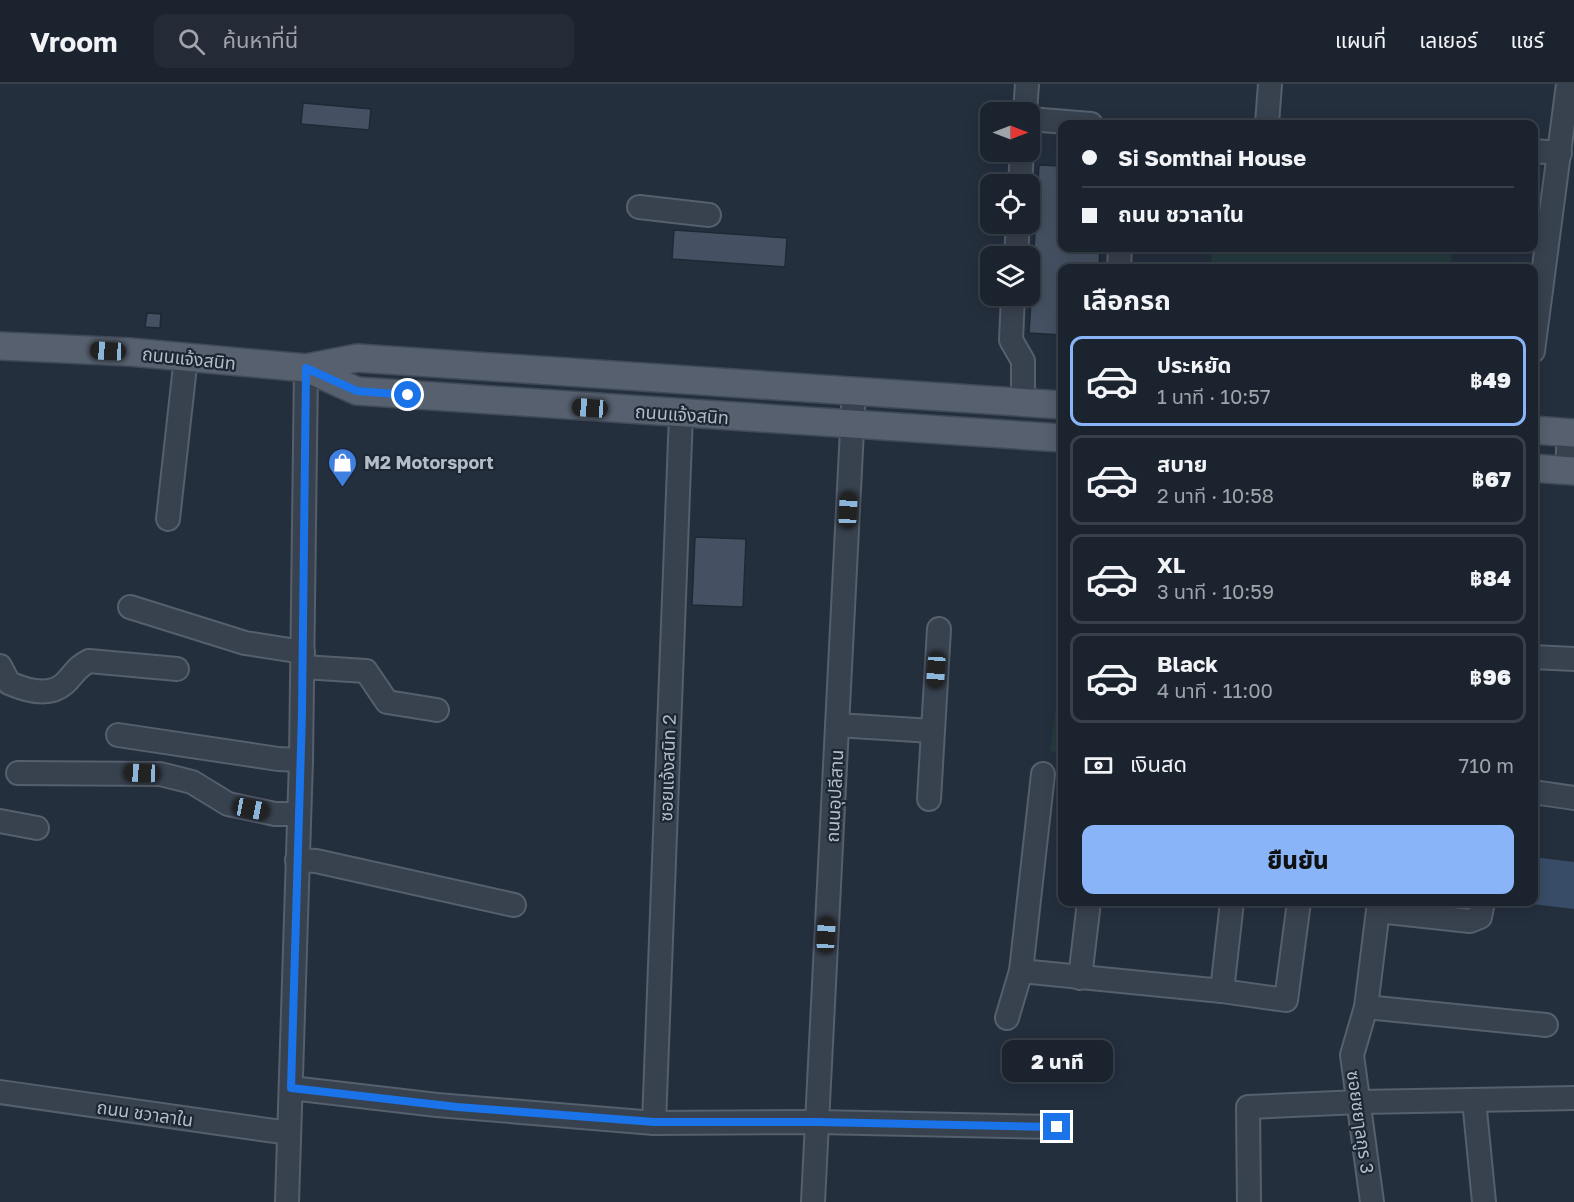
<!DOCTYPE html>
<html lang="th">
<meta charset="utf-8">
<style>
:root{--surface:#1b232e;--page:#242b36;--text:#f1f3f6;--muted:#a0a4aa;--line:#39404a;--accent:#8ab4f8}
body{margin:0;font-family:"Golos Text","Noto Sans Thai",sans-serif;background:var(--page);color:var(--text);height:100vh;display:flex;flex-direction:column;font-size:22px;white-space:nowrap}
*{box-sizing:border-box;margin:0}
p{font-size:20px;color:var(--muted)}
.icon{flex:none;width:33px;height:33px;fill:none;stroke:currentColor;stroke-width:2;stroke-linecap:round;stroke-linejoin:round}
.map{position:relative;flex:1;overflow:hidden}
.details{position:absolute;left:1058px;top:180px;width:480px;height:642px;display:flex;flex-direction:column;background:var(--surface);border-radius:12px;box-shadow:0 3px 15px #0003,0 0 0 2px var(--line)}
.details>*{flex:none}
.hud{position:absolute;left:1058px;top:36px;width:480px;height:132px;border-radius:12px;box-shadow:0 3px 15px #0003,0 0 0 2px var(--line);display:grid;align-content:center;height:132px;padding:0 24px;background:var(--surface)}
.needle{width:39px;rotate:90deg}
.buttons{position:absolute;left:980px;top:18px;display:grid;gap:12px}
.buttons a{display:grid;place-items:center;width:60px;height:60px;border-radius:12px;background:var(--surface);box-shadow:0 3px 15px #0003,0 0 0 2px var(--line);font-size:30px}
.end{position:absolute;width:27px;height:27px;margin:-14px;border:8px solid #1a73e8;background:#fff;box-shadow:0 0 0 3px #fff}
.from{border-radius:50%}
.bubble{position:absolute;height:42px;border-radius:12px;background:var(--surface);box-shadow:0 3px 15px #0003,0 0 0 2px var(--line);font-size:20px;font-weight:800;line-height:42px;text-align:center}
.car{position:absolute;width:18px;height:36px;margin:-18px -9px;border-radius:8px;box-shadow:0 0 4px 2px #0007;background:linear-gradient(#222 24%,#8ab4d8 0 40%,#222 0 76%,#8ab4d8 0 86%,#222 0)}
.hud b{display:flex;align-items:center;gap:21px;height:57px;font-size:22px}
.hud b+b{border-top:2px solid var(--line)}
.hud i{width:15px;height:15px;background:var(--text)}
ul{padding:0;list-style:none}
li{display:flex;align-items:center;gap:18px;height:90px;margin:0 12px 9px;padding:0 12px;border:3px solid var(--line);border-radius:12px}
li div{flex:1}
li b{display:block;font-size:22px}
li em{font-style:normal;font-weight:800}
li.selected{border-color:var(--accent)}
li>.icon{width:54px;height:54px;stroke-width:1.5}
h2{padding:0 24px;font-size:27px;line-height:72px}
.pay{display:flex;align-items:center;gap:15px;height:66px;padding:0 24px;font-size:22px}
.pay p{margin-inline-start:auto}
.action{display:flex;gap:12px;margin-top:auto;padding:12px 24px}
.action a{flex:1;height:69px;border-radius:12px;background:var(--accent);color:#111;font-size:24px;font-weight:800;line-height:69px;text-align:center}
header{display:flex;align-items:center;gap:36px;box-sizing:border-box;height:84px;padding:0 30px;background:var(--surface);border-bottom:2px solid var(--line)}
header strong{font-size:28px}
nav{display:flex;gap:33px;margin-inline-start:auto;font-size:21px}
.search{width:420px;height:54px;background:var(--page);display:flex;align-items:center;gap:15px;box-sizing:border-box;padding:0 21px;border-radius:12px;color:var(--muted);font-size:22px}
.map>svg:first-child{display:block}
.green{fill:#263c3f}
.water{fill:#394c67}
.building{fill:#455162;stroke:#1f2835;stroke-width:1.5}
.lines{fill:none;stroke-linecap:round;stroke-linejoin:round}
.minor-casing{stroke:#565f6c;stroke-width:26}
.major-casing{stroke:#414a57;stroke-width:30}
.minor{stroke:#38414e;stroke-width:22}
.major{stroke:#56606e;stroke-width:27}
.route{stroke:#1a73e8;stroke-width:8}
.labels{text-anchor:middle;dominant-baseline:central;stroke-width:4.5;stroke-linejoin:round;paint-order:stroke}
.street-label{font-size:18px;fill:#b4bcc9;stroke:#1d2633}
.poi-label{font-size:18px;font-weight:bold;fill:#b4bcc9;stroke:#1d2633;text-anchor:start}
</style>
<header>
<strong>Vroom</strong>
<div class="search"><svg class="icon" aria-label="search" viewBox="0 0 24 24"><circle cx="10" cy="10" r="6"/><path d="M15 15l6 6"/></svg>ค้นหาที่นี่</div>
<nav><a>แผนที่</a><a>เลเยอร์</a><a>แชร์</a></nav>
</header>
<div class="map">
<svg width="1574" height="1118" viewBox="0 0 1574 1118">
<rect width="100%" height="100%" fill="#242f3e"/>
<!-- green -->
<g class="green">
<path d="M1212,164h240l-1,20h-240z"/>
<path d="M1060,593l2,1v75l-12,-2z"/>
</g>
<!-- water -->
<path class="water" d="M1533,773l41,5v47l-59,-7h18z"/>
<!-- building -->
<g class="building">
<path d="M303,19l68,6 -2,21 -68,-6z"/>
<path d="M1039,81l23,1v82h38l-1,20h-37v67l-33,-2z"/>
<path d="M674,146l113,8 -2,29 -113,-8z"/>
<path d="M147,229l14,1 -1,14 -15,-1z"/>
<path d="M695,453l51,2 -3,68 -51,-2z"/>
</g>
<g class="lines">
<defs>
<g id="minor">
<path d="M1025,28l2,-28"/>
<path d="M1029,35l62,5"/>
<path d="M1267,40l3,-40"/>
<path d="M1533,67l27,2"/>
<path d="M1020,100l2,-32"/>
<path d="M639,123l70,8"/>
<path d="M1016,172l2,-32"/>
<path d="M1119,184l1,-20"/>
<path d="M1013,212l-2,44 12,21v42"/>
<path d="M1533,267l35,-267"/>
<path d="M1567,386l2,-38"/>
<path d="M168,435l18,-162"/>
<path d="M130,523l115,36 58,9"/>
<path d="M1533,573l41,2"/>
<path d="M0,582l9,17c16,7 40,14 55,1 11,-10 11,-16 25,-23l88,8"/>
<path d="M303,583l63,4 21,31 50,8"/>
<path d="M837,641l95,6"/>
<path d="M118,651l160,24 23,1"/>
<path d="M18,689l142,1 32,8 36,22 47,10h24"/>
<path d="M1533,708l41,6"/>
<path d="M929,715l10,-170"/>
<path d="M0,737l37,7"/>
<path d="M297,776l19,1 198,44"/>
<path d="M1378,827l92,10 10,-4 3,-15"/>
<path d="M1021,887l201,20 64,9 13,-98"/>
<path d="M1080,894l9,-76"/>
<path d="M1222,907l10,-89"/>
<path d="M1366,923l180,18"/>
<path d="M1007,934l14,-47 22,-197"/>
<path d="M291,1004l146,17 217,18 163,-1 240,5"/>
<path d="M0,1008l289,41"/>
<path d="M1474,1016l10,102"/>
<path d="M654,1039l27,-709"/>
<path d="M287,1118l14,-442 5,-392"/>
<path d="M813,1118l41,-812"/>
<path d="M1249,1118l-1,-95 111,-5 215,-4"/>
<path d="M1372,1118l-20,-147 14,-48 13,-105"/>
</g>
<g id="major">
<path d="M0,262l130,6 176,16 51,-10 705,47"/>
<path d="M306,284l51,23 705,47"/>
<path d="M1533,346l41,3"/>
<path d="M1533,384l41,3"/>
</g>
</defs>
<!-- minor casing -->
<use href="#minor" class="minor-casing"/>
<!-- major casing -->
<use href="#major" class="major-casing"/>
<!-- minor -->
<use href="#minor" class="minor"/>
<!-- major -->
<use href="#major" class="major"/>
</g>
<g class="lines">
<!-- route -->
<path class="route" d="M408,311l-51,-4 -51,-23 -4,345 -11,375 166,19 197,15h163l240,5"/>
</g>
<!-- icons -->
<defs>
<symbol id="shop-pin" viewBox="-11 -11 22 30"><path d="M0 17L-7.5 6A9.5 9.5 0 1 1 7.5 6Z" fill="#3f7fe0" stroke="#1d2633"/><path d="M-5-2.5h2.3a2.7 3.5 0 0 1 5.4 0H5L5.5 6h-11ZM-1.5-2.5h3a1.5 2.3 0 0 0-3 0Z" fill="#fff"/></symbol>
</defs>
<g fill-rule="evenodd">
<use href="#shop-pin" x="326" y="362" width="33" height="45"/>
</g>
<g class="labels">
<!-- street labels -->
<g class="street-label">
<text transform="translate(189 274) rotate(6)">ถนนแจ้งสนิท</text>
<text transform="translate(682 330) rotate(4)">ถนนแจ้งสนิท</text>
<text transform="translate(667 684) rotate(-88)">ซอยแจ้งสนิท 2</text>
<text transform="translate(834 712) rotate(-87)">ถนนอุปลีสาน</text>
<text transform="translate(145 1029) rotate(8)">ถนน ชวาลาใน</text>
<text transform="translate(1361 1038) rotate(82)">ซอยซยๅลกูร 3</text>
</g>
<!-- poi labels -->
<g class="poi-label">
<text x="364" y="378">M2 Motorsport</text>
</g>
</g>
</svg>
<div class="buttons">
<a><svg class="needle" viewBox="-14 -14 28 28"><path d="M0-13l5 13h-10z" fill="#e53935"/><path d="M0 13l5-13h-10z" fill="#a0a4aa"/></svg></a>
<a><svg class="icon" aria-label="locate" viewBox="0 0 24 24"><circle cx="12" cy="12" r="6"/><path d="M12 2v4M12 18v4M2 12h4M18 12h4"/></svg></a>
<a><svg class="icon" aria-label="layers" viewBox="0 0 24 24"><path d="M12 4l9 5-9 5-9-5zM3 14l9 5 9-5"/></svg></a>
</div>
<i class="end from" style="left:408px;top:311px"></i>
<i class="end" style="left:1057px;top:1043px"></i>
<div class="bubble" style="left:1002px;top:956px;width:111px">2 นาที</div>
<i class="car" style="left:108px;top:267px;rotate:273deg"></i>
<i class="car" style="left:590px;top:324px;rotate:274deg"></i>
<i class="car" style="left:848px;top:426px;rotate:3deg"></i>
<i class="car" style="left:936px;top:586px;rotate:184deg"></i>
<i class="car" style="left:142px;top:689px;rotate:272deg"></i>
<i class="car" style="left:251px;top:725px;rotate:101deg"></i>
<i class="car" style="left:826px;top:851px;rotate:3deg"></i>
<div class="hud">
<b><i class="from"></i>Si Somthai House</b>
<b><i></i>ถนน ชวาลาใน</b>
</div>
<section class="details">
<h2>เลือกรถ</h2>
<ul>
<li class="selected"><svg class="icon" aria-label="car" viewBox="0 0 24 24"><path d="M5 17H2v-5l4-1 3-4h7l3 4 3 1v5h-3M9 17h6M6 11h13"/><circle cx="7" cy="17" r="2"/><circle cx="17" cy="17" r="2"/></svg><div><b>ประหยัด</b><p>1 นาที · 10:57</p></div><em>฿49</em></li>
<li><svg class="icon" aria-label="car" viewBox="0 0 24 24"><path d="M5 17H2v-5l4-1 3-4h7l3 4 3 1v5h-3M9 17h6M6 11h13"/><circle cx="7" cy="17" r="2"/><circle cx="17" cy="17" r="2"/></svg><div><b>สบาย</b><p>2 นาที · 10:58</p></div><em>฿67</em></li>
<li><svg class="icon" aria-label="car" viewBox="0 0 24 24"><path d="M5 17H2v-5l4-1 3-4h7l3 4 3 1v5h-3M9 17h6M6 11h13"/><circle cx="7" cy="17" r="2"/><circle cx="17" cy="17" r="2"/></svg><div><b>XL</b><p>3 นาที · 10:59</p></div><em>฿84</em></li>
<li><svg class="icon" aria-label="car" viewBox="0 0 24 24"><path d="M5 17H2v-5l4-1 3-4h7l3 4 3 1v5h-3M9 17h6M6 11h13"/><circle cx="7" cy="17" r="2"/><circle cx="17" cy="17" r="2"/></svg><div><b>Black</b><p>4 นาที · 11:00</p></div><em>฿96</em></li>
</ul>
<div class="pay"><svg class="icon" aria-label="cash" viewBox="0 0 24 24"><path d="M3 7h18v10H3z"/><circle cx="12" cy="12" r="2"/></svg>เงินสด<p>710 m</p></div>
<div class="action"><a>ยืนยัน</a></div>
</section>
</div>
